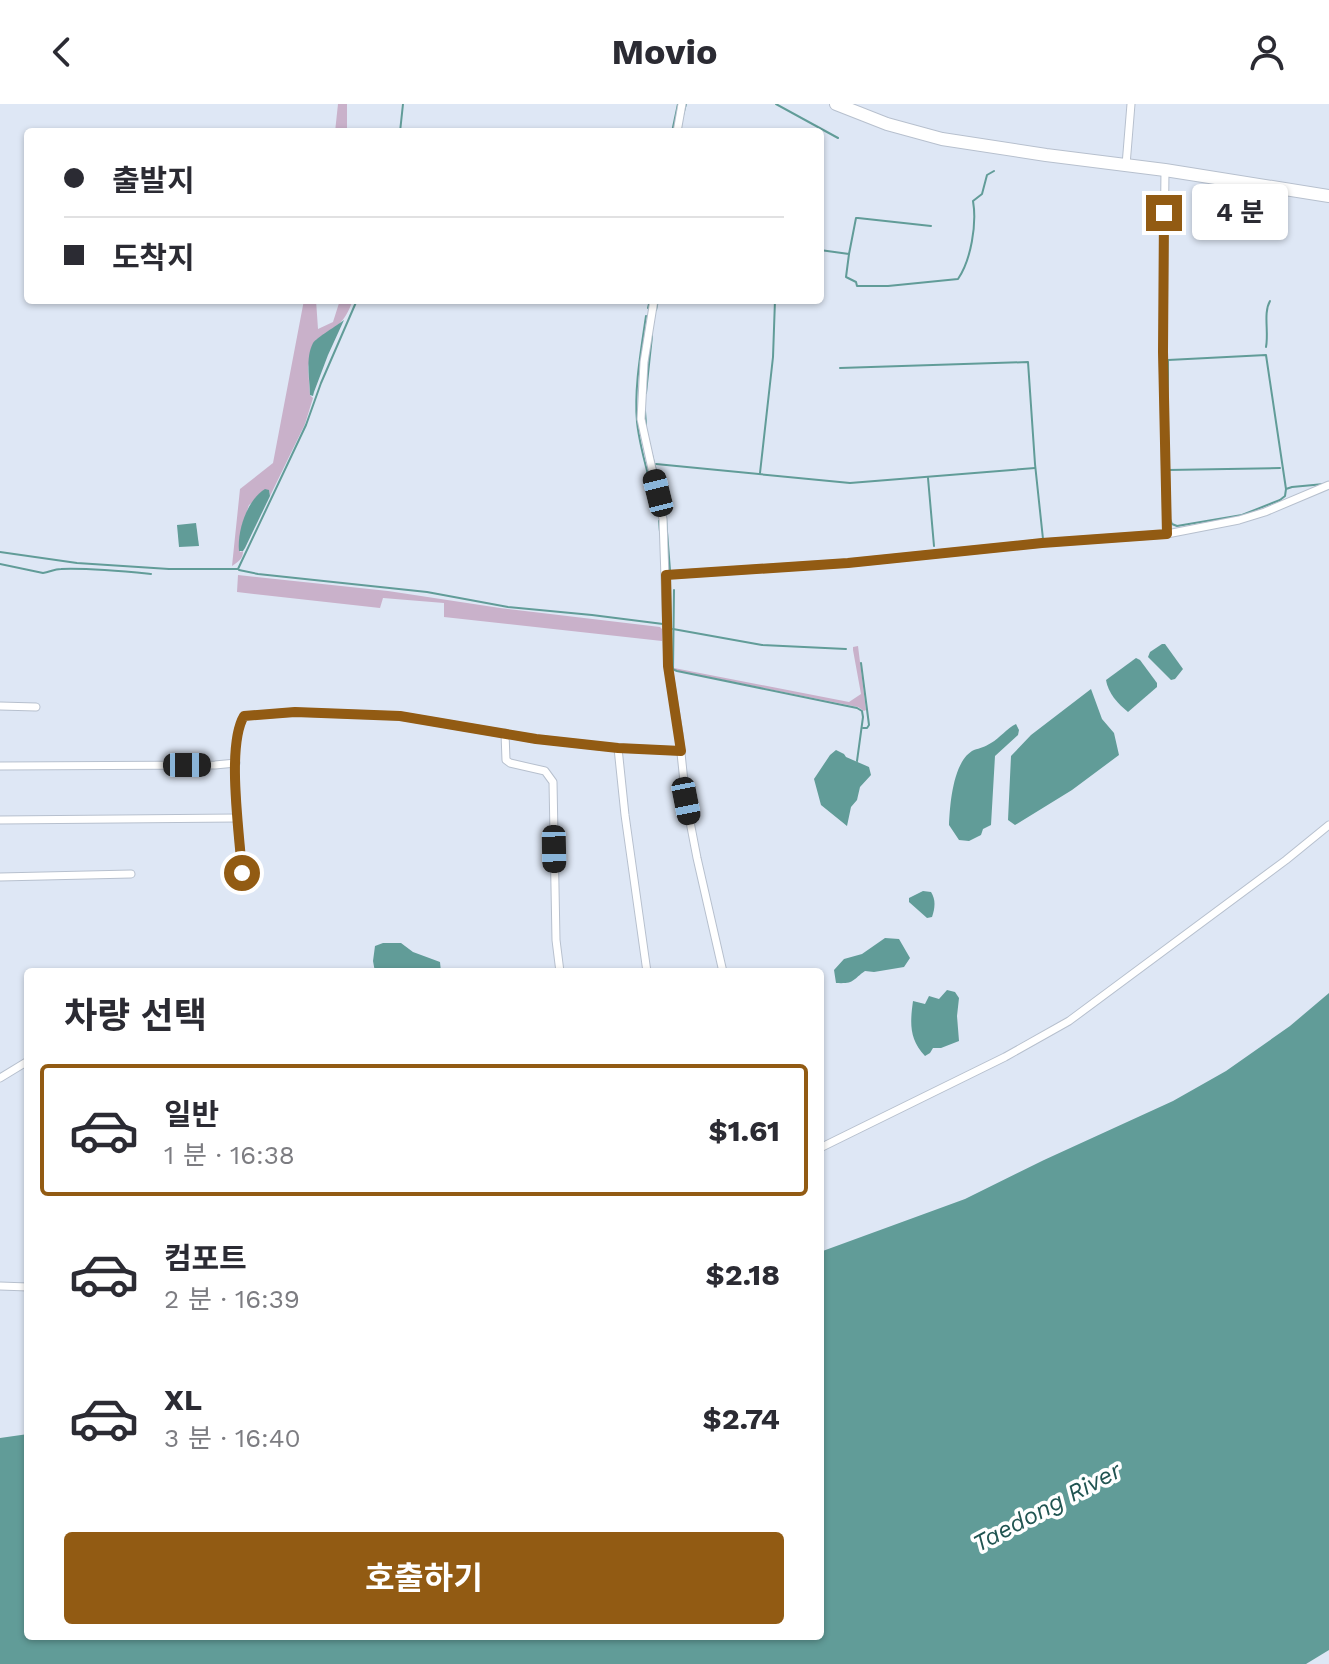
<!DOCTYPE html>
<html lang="ko">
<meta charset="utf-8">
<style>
:root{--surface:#fff;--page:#f7f7f7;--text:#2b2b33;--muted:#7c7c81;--line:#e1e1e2;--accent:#925b13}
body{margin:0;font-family:"Work Sans","Noto Sans KR",sans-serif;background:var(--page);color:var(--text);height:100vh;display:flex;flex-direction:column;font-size:30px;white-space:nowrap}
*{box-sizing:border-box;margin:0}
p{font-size:26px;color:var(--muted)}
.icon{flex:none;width:44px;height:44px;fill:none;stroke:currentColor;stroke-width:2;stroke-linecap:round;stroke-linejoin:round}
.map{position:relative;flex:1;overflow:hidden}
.sheet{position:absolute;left:24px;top:864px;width:800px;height:672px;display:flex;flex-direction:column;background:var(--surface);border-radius:8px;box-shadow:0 2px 6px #0004}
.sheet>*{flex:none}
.banner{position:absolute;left:24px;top:24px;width:800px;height:176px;border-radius:8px;box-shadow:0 2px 6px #0004;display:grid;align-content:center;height:176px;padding:0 40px;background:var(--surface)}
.end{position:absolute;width:36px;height:36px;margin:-18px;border:10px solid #925b13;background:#fff;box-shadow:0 0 0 4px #fff}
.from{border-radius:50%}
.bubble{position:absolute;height:56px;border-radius:8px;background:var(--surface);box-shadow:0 2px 6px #0004;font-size:26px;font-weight:700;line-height:56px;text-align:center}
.car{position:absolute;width:24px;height:48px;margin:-24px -12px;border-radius:10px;box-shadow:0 0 6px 2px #0007;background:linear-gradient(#222 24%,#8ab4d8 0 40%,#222 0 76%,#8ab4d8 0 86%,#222 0)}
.banner b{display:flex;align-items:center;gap:28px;height:76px;font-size:30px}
.banner b+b{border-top:2px solid var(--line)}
.banner i{width:20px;height:20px;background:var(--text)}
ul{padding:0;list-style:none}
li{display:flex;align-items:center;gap:24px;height:132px;margin:0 16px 12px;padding:0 24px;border:4px solid transparent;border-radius:8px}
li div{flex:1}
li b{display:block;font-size:30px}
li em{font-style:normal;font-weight:700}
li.on{border-color:var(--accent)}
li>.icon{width:72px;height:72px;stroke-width:1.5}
h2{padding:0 40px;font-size:36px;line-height:96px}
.button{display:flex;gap:16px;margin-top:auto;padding:16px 40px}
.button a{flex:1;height:92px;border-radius:8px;background:var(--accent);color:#fff;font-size:32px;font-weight:700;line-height:92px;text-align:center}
header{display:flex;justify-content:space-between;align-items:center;height:104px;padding:0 40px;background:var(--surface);font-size:36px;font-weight:700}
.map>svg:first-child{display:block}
.green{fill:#c9b1ca}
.water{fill:#619c98}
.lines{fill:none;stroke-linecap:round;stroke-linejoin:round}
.stream{stroke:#619c98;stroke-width:2}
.minor-casing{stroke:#b7c0ce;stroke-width:9}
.primary-casing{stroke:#b7c0ce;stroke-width:14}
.minor{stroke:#fff;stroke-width:7}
.primary{stroke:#fff;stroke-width:12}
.route{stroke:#925b13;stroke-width:10}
.labels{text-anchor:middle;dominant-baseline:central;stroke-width:7;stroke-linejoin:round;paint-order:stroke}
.water-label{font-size:24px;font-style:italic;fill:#205451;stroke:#fff}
</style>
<header><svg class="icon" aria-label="back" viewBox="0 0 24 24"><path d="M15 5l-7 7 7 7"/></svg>Movio<svg class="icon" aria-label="person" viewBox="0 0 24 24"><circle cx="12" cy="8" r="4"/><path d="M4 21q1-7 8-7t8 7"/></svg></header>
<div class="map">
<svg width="1329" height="1560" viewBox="0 0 1329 1560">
<rect width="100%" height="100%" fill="#dee7f5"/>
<!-- green -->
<g class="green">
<path d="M338,0h9v28h-12z"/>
<path d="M304,196h12l2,29 15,-7 7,-22h13c-9,24 -16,27 -37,40l-8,27 2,28 3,3 -8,26 -35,72 -1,-6 -20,15 -7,21 -2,26 3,-1c0,8 -5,11 -11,15l8,-77 33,-26z"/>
<path d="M238,471l150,16 112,17 160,19 2,2v12l-218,-24v-14l-61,-5 -3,10 -143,-16z"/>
<path d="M858,542l8,64 -2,1 -6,-4 -184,-37v-2l175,34 12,-8 -8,-44v-3z"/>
</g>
<!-- water -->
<g class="water">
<path d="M344,216l-16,35 -14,37 -1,4 -3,-1c0,-16 -5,-37 3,-52 3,-5 25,-18 31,-23z"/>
<path d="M265,385l4,1 1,6 -25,52 -2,3h-4c-2,-20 8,-51 26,-62z"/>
<path d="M196,419l3,23 -20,1 -2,-22z"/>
<path d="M1162,540h3l18,25 -8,10 -4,1 -23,-23 2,-5z"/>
<path d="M1136,554l4,2 17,23v4l-29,25c-10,-8 -20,-19 -22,-32z"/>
<path d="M1091,585l11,30 12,14 5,22 -47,35 -57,35 -7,-5 3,-64 20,-21z"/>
<path d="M1016,620l3,6 -1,5 -23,21 -4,69 -8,4 -2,6 -12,6 -10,-1 -10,-15c1,-21 4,-65 25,-75 6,-2 11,-3 17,-7 9,-5 16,-15 25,-19z"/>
<path d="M836,646l8,4 2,3 23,10 2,8 -11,12 -3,13 -6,7 -4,19 -26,-21 -7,-26 16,-24z"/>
<path d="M923,787l8,1c5,8 4,16 1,25l-5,1 -18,-16v-4z"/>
<path d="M885,834l14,1 11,19 -6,9 -30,5 -9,-1c-13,9 -10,13 -29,12l-2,-13 10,-11 18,-5z"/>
<path d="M383,839h18l12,9 27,10 1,10h-66l-2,-11 2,-15z"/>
<path d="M947,886l8,2 4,6 -2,18 2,25 -18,7h-8l-3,5 -5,3c-16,-17 -15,-33 -12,-55l12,3 4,-8 10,3z"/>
<path d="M1329,889v657l-23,14h-1306v-226l28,-4v202h792v-384l145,-53 79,-39 129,-59 53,-30 64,-45z"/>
</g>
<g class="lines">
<!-- stream -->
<g class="stream">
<path d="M776,0l62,34"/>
<path d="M683,11l3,-11"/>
<path d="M400,28l3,-28"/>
<path d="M672,28l6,-28"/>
<path d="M820,146l29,4 7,-36h2l73,8"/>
<path d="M849,150l-3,23 10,5 1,4h31l70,-7c13,-19 19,-55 15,-78l9,-7 5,-19 7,-4"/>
<path d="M648,204l2,-8"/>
<path d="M656,206l2,-10"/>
<path d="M646,212c-5,35 -12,72 -9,106 3,29 13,58 20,86"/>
<path d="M1266,243c3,-15 -3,-34 4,-46"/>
<path d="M840,264l188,-6 7,102 8,75"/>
<path d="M646,289l6,-57"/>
<path d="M645,307l1,14"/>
<path d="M1168,328v-72l98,-5 20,134"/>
<path d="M652,351l13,51 5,64"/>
<path d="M656,360l194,19 185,-15"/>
<path d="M1168,366l112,-2"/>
<path d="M760,369l13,-116 2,-57"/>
<path d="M928,374l6,68"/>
<path d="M1170,415l2,5 5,2 65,-11 38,-15 5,-4 1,-7 6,-2 32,-3"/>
<path d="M659,417l1,11"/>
<path d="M0,448l77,11 92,6h69l68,-144 15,-42 36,-83"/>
<path d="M0,460l43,9c7,-1 11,-4 18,-4 31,-1 60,2 90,5"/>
<path d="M239,466l19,4 169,18 81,15 84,8 71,9 1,-2"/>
<path d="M670,473l1,73"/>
<path d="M673,525l89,16 84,4"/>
<path d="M861,559l8,62 -2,3h-4"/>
<path d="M672,565l5,2 180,37 5,3 1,6 -6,44"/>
<path d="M673,565l1,-79"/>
</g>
<defs>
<g id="minor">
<path d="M677,28l5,-28"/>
<path d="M1126,61l5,-61"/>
<path d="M1165,66l-2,182 4,182"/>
<path d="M654,196l-10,62 -3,57 22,100 5,147 11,68 7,67 11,57 26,114"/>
<path d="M666,471l182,-12 194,-20 125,-9 72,-14 26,-8 64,-27"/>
<path d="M0,602l36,1"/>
<path d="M505,629l1,27 4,3 35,8 8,11 3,158 4,32"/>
<path d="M618,644l7,67 22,157"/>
<path d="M0,662l215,-1 21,-2"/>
<path d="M0,716l237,-2"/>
<path d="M242,769c-2,-36 -16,-128 2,-157l51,-4 105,4 136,23 82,9 63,3"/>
<path d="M0,773l131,-3"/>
<path d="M0,974l28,-17"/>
<path d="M820,1044l185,-91 64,-36 217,-161 43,-35"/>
<path d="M0,1182l28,1"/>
</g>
<path id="primary" d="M836,0l51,20 55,15 104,16 119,15 164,26"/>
</defs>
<!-- minor casing -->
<use href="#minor" class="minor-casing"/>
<!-- primary casing -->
<use href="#primary" class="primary-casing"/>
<!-- minor -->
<use href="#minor" class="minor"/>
<!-- primary -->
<use href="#primary" class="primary"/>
</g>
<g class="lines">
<!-- route -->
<path class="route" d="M242,769c-2,-37 -16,-127 2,-157l51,-4 105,4 136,23 82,9 63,3 -13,-85 -2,-91 182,-12 194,-20 125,-9 -4,-182 1,-139"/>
</g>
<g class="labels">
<!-- water labels -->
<g class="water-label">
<text transform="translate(1047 1403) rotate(-28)">Taedong River</text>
</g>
</g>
</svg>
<i class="end from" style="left:242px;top:769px"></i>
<i class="end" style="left:1164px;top:109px"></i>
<div class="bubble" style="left:1192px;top:80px;width:96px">4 분</div>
<i class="car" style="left:658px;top:389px;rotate:346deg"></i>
<i class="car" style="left:187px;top:661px;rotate:90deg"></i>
<i class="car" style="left:686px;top:697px;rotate:169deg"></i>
<i class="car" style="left:554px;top:745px;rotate:179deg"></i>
<div class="banner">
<b><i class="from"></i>출발지</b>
<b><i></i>도착지</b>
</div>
<section class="sheet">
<h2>차량 선택</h2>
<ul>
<li class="on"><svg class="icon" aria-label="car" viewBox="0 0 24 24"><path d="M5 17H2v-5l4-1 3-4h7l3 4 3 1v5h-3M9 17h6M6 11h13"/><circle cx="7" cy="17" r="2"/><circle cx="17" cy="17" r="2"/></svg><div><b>일반</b><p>1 분 · 16:38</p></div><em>$1.61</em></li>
<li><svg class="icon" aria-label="car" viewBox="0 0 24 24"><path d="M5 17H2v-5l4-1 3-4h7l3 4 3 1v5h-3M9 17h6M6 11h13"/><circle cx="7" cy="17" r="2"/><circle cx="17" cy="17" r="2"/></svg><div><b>컴포트</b><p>2 분 · 16:39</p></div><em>$2.18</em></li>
<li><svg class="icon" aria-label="car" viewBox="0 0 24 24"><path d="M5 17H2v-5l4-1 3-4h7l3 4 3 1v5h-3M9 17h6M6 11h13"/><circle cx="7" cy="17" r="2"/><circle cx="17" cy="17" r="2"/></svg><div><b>XL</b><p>3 분 · 16:40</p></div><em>$2.74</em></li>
</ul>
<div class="button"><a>호출하기</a></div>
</section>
</div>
